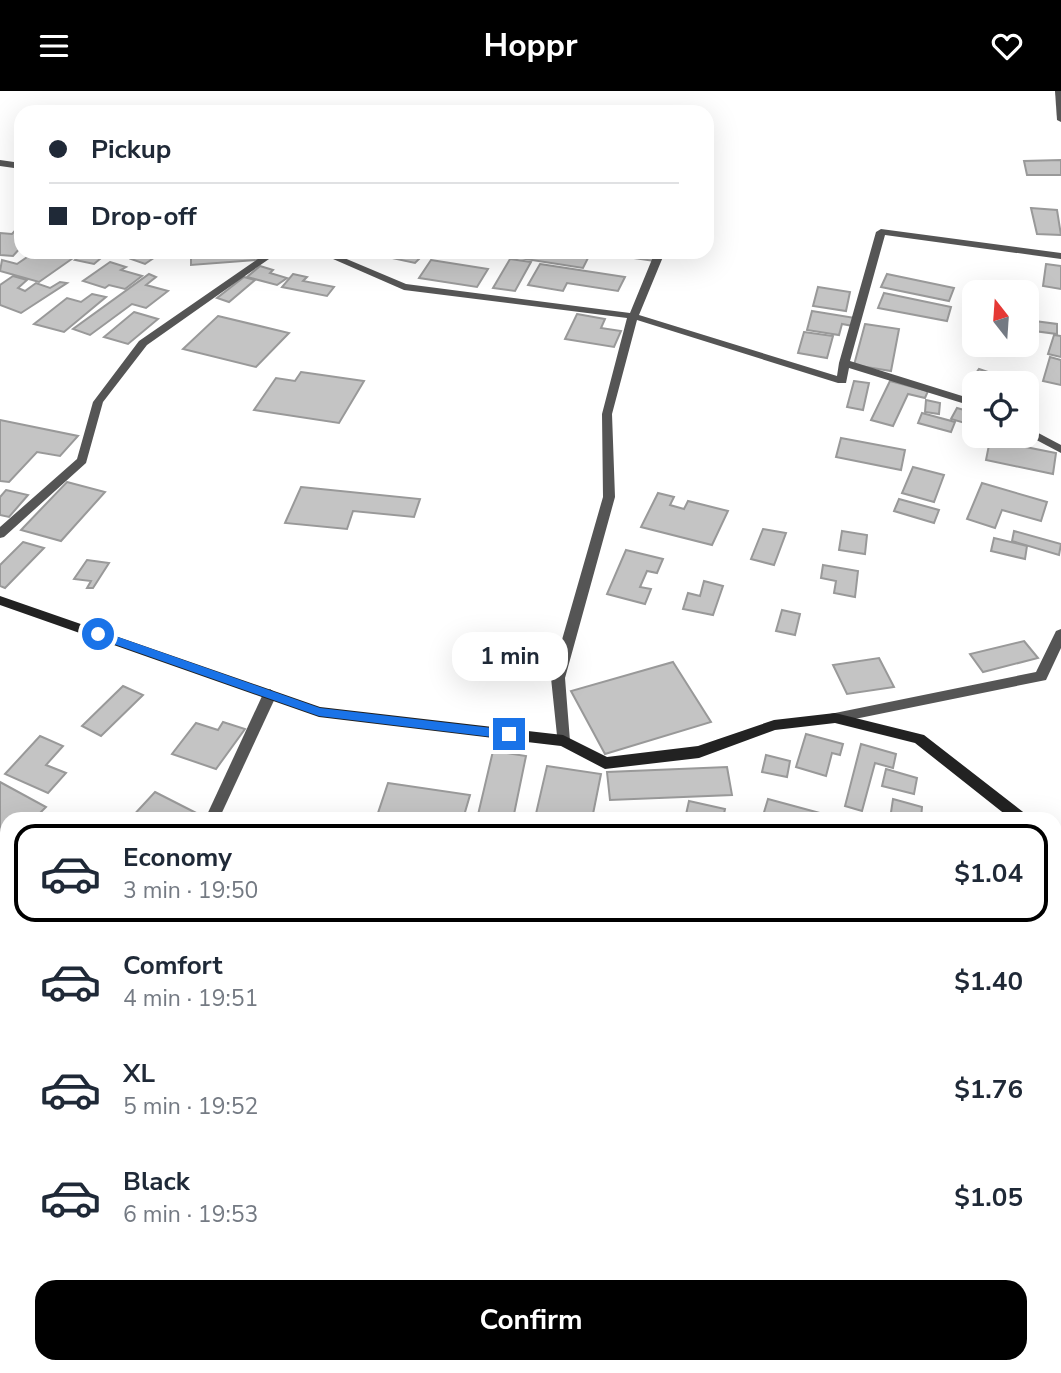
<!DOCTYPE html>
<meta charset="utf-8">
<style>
:root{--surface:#fff;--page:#f2f2f3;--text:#1f2937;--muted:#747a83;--line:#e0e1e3;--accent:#000}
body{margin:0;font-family:"Nunito Sans",sans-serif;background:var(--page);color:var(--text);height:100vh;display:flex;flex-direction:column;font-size:26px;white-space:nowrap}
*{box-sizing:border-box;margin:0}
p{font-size:23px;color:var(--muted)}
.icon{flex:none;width:38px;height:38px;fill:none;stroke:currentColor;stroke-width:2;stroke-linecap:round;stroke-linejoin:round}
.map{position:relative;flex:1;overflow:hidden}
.details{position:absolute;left:0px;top:721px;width:1062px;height:562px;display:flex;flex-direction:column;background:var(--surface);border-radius:21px 21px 0 0;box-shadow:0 7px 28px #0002}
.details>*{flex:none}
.top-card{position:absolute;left:14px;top:14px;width:700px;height:154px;border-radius:21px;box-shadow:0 7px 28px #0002;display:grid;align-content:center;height:154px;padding:0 35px;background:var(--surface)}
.needle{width:46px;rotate:343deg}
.tools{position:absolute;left:962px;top:189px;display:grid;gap:14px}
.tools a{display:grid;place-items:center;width:77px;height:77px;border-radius:14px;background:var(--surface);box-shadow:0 7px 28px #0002;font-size:35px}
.end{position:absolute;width:32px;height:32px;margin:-16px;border:9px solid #1a73e8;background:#fff;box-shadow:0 0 0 4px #fff}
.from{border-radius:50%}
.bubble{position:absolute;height:49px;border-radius:21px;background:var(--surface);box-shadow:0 7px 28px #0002;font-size:23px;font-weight:700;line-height:49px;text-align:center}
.top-card b{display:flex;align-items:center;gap:24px;height:66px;font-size:26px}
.top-card b+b{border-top:2px solid var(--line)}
.top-card i{width:18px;height:18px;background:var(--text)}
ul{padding:12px 0 0;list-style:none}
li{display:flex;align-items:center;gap:21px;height:98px;margin:0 14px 10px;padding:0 21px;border:4px solid transparent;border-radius:21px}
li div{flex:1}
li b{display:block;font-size:26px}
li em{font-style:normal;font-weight:700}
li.current{border-color:var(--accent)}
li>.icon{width:63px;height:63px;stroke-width:1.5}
.cta{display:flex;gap:14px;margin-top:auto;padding:14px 35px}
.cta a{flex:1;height:80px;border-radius:21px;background:var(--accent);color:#fff;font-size:28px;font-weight:700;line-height:80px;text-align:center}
header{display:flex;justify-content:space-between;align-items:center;height:91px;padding:0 35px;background:var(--accent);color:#fff;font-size:32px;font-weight:700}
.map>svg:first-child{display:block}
.building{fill:#c4c4c4;stroke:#999;stroke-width:2}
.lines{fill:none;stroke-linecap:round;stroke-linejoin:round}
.street{fill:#555;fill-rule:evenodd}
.secondary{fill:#222;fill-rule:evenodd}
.route{fill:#1a73e8}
</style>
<header><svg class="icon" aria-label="menu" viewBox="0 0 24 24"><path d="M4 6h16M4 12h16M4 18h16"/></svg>Hoppr<svg class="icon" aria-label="heart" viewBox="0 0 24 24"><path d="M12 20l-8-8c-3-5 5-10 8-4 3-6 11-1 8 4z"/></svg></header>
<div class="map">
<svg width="1061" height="1282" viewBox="0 0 1061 1282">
<rect width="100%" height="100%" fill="#fff"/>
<!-- building -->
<g class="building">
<path d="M1061,69v15h-34l-3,-14z"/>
<path d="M1031,117l26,2 4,25 -24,-1z"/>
<path d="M21,133v23l-8,9 -13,-1v-22l12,1z"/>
<path d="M28,161h33l15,4 -37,26 -39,-11 2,-11 15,4 16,-11z"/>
<path d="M84,161h41l-2,1 10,2 -3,3 -23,-5 -13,11 -19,-4z"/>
<path d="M141,161h18l2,1 -16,11 -14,-5z"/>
<path d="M191,161h66v8l-66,5z"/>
<path d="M406,161l16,4 -7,7 -46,-10z"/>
<path d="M522,161h69l-8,16 -64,-10z"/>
<path d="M592,161h66l-4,9z"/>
<path d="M510,168l21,3 -16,29 -22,-3z"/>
<path d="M431,169l57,9 -11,18 -58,-9z"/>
<path d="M110,171l16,5 -5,3 21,6 -17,13 -16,-4 -4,3 -22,-7z"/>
<path d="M540,173l85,13 -7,14 -51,-8 -4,8 -35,-6z"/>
<path d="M1046,173l15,2v23l-18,-3z"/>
<path d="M260,175l13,4 -3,3 17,5 -10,7 -30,-8z"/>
<path d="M149,183l7,3 -10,8 22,6 -22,17 -14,-4 -42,31 -17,-6z"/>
<path d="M293,183l14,3 -4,4 31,6 -7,9 -45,-9z"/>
<path d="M887,183l67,14 -5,13 -68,-14z"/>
<path d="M13,185l14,4 -9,8 7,3 11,-8 14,5 10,-6 7,1 -46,30 -21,-8v-20z"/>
<path d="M244,186l11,3 -26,22 -12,-4z"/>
<path d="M982,191l29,5 -1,5h-30z"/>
<path d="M818,196l32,5 -4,19 -33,-5z"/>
<path d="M884,202l67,14 -4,14 -69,-13z"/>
<path d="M92,203l14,3 -42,35 -30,-8 33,-26 14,4z"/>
<path d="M812,220l43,7 -2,8 -11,-2 -3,11 -32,-5z"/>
<path d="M134,221l24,7 -30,25 -24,-7z"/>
<path d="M577,223l28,5 -4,9 20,3 -7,16 -49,-8z"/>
<path d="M218,225l71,17 -33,34 -73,-18z"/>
<path d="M1027,229l30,4v10l-30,-4z"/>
<path d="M865,233l34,5 -8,42 -37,-6z"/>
<path d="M804,241l29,4 -6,22 -29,-5z"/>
<path d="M1054,244l7,1v21l-13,-3z"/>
<path d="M1050,266l11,3v25l-18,-4z"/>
<path d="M979,278l24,8 -4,6h-16l-12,-3z"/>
<path d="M301,281l63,9 -25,42 -85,-13 22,-32 19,3z"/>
<path d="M854,290l15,2 -6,27 -16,-3z"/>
<path d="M890,290l38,10 -3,7 -17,-4 -15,32 -22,-6z"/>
<path d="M926,309l14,3 -1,11 -14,-2z"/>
<path d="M957,317l18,5v13l-24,-7z"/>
<path d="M922,322l33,9 -4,10 -33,-9z"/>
<path d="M0,329l78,16 -18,20 -23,-4 -28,30 -9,-1z"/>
<path d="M841,347l64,12 -4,20 -65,-13z"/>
<path d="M990,349l66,13 -3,21 -67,-14z"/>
<path d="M913,376l31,8 -10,27 -32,-9z"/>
<path d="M67,391l38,10 -44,49 -40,-11z"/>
<path d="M982,392l65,19 -6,19 -39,-11 -7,18 -28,-9z"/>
<path d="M301,396l119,12 -6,18 -61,-6 -6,18 -62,-6z"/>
<path d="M6,399l22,5 -19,22 -9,-2v-18z"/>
<path d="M658,402l16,4 -4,8 14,4 4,-8 40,10 -16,34 -71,-18z"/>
<path d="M899,408l40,11 -5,13 -40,-12z"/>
<path d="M763,438l23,4 -12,32 -23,-6z"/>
<path d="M842,440l25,4 -2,19 -26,-4z"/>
<path d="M1014,440l47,13 -2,11 -47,-14z"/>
<path d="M994,447l33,8 -2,13 -34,-8z"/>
<path d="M23,451l21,6 -39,40 -5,-2v-21z"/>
<path d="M626,459l37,9 -6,14 -10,-2 -7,16 11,2 -6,15 -38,-10z"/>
<path d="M87,469l22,3 -16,25h-6l4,-7 -17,-2z"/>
<path d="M823,474l35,6 -3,26 -21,-4 2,-12 -15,-3z"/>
<path d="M704,490l19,5 -10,29 -30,-6 5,-16 12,3z"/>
<path d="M782,519l18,4 -5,21 -19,-4z"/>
<path d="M1024,550l14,17 -55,14 -13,-18z"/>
<path d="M879,567l15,29 -47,7 -14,-29z"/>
<path d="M673,571l38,60 -106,32 -34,-63z"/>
<path d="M123,595l20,9 -42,41 -19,-10z"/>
<path d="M223,631l22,7 -29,40 -44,-15 24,-31 22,7z"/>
<path d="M806,643l37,10 -3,11 -8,-2 -6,23 -30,-9z"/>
<path d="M40,645l23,10 -17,19 20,8 -18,20 -43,-19z"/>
<path d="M861,653l35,10 -3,14 -18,-5 -13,48 -17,-5z"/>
<path d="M493,660l33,5 -13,63h-36z"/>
<path d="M766,664l24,6 -3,16 -25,-5z"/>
<path d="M547,675l54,8 -9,45 -57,-1z"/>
<path d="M727,676l5,28 -122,5 -3,-28z"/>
<path d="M886,678l31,9 -3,16 -32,-8z"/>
<path d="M0,691l46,25 -12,12h-27v27l-7,7z"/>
<path d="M388,692l82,12 -7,24h-47l-38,-6z"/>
<path d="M155,701l53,27h-78z"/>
<path d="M768,708l74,20h-80z"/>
<path d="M893,708l29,8 -1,12h-31z"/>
<path d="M689,710l36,8 -2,10h-38z"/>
<path d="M1055,794l6,5v17l-6,4z"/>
<path d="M516,1276h30l-1,6h-26l-4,-1z"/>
<path d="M627,1276h52l-1,6h-28z"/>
<path d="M739,1276h32v6z"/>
</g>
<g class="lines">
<!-- street -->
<g class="street">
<path d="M1055,0h6v31l-4,-2z"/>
<path d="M0,69l21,3v6l-21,-3z"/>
<path d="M881,138l180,24v6l-176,-24 -35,126 125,39v7l-126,-39 -3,15h-8l-201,-63 -25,94 3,83 -50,181 5,63 -2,4h-10l-7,-67 52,-181 -1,-83 25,-96 -223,-28 -87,-38h13l76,32 224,29 25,-61h10l-26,63 198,61 2,-13 37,-131z"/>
<path d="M268,161h11l-132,93 -44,57 -17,61 -82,74 -4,1v-11l77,-68 16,-57 46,-61z"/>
<path d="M1027,336l34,18v8l-34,-18z"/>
<path d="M1061,538v19l-15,32 -211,43 -5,-1 -2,-4 2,-4 5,-1 201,-41 20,-41z"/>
<path d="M270,598l7,5 -58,125h-14l58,-125z"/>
<path d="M7,914v20l-7,3v-19z"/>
</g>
<!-- secondary -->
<g class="secondary">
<path d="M0,505l320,111 243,28 44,22 91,-11 76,-26 61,-7 89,22 103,80 2,4h-18l-96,-76 -80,-20 -60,7 -76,28 -94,11 -44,-23 -242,-29 -319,-112z"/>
<path d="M1055,749l6,2v15l-6,-2z"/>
</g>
</g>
<!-- route -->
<path class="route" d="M98,539l222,78 189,22 6,4 -6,5 -190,-23 -225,-79v-6z"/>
</svg>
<div class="tools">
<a><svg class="needle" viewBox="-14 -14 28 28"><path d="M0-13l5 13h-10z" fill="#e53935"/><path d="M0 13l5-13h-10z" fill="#747a83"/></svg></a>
<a><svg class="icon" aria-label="locate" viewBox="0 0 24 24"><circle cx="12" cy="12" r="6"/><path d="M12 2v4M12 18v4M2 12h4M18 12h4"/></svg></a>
</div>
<i class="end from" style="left:98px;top:543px"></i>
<i class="end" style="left:509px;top:643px"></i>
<div class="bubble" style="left:452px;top:541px;width:116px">1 min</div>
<div class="top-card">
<b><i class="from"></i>Pickup</b>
<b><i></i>Drop-off</b>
</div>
<section class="details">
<ul>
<li class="current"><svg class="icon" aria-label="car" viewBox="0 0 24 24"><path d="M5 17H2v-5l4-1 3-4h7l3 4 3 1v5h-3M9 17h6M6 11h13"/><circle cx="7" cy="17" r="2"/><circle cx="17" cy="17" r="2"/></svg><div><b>Economy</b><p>3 min · 19:50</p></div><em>$1.04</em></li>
<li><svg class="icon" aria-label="car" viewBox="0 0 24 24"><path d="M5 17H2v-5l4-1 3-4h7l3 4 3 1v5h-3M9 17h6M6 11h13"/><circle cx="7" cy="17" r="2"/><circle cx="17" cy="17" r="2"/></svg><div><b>Comfort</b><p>4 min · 19:51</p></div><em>$1.40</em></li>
<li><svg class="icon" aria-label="car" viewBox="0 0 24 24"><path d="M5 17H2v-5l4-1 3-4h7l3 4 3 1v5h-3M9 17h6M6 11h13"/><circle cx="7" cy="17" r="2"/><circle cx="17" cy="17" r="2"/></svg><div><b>XL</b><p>5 min · 19:52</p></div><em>$1.76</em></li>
<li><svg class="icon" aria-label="car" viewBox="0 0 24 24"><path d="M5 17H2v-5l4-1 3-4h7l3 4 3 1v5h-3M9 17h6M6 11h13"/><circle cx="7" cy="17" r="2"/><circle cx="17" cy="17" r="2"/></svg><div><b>Black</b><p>6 min · 19:53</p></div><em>$1.05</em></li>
</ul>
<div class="cta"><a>Confirm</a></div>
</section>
</div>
